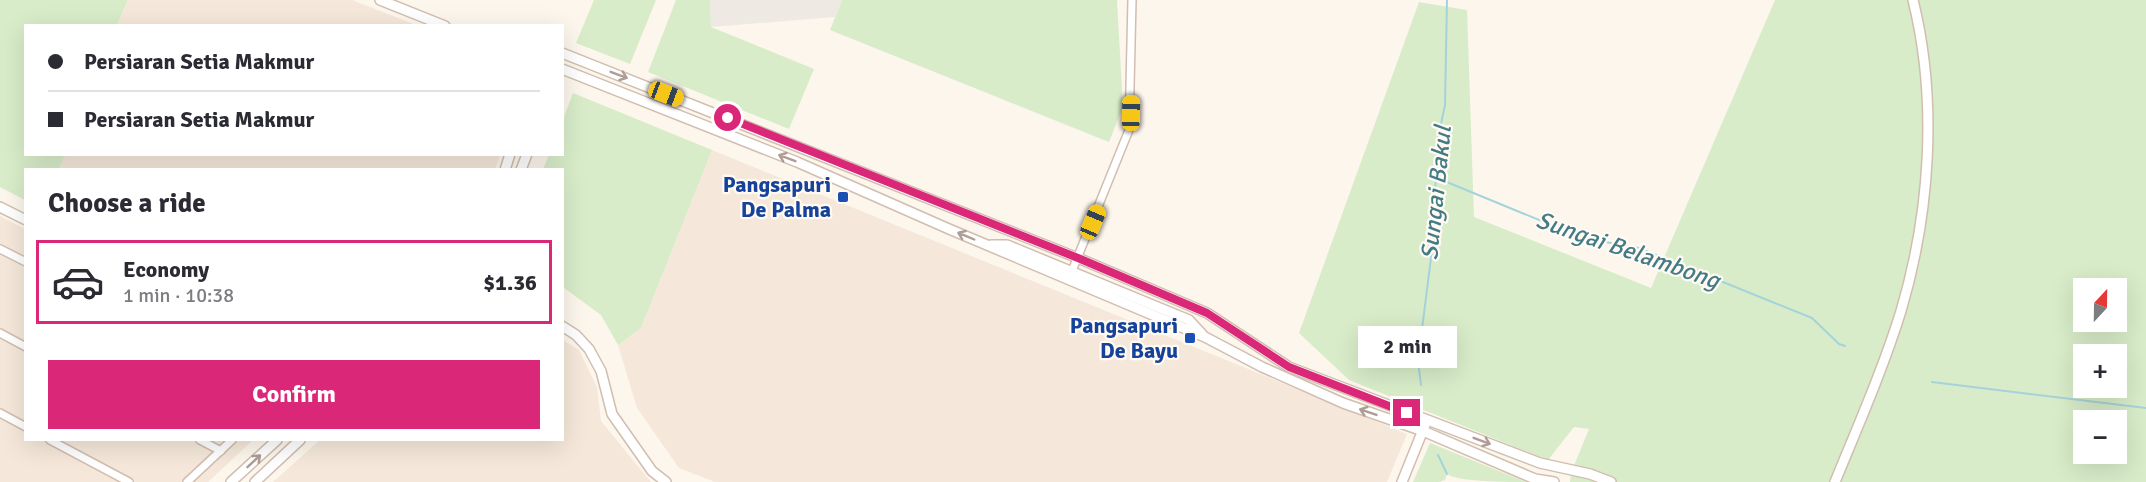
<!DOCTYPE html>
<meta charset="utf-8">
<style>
:root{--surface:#fff;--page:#f7f7f7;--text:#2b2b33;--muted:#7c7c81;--line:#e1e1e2;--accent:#db2777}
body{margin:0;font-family:Signika,sans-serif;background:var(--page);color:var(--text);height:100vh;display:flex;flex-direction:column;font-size:22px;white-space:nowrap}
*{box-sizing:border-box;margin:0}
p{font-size:20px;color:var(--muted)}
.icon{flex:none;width:33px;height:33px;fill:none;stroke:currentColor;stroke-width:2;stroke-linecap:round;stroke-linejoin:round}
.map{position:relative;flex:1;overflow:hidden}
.details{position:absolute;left:24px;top:168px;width:540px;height:273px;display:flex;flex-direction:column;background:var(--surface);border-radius:0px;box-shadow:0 6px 24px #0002}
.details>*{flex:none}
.top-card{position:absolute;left:24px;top:24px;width:540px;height:132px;border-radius:0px;box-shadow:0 6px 24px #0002;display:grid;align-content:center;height:132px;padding:0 24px;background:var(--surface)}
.needle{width:39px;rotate:22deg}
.controls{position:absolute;left:2073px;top:278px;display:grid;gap:12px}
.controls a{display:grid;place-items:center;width:54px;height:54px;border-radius:0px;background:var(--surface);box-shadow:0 6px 24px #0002;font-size:30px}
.end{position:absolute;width:27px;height:27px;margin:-14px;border:8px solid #db2777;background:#fff;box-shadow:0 0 0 3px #fff}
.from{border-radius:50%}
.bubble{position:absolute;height:42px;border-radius:0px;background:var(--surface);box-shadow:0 6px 24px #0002;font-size:20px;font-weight:700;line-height:42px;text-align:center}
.car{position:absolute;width:18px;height:36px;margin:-18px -9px;border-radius:8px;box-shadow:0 0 4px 2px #0007;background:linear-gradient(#f5c518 24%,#345 0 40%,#f5c518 0 76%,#345 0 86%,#f5c518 0)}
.top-card b{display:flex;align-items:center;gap:21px;height:57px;font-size:22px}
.top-card b+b{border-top:2px solid var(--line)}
.top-card i{width:15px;height:15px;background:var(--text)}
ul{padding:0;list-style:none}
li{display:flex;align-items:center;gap:18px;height:84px;margin:0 12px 9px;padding:0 12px;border:3px solid transparent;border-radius:0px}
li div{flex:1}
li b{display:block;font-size:22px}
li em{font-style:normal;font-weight:700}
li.active{border-color:var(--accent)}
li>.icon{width:54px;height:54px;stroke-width:1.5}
h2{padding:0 24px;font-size:27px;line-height:72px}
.action{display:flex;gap:12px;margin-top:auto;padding:12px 24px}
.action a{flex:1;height:69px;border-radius:0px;background:var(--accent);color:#fff;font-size:24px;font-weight:700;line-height:69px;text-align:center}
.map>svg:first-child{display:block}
.residential{fill:#f5e8da}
.industrial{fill:#efe9e4}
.green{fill:#d8ecc9;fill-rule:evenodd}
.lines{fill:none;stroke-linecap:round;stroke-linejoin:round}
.stream{stroke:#a5d3da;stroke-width:2}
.minor-casing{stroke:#d1beb0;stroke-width:10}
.tertiary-casing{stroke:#d1beb0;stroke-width:12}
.minor{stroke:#fff;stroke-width:7}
.tertiary{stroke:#fff;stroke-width:9}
.oneway{stroke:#af9d94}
.route{stroke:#db2777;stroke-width:8}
.transit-dot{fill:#1a4fb4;stroke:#fffaf3;stroke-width:2}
.labels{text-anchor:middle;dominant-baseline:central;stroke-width:4.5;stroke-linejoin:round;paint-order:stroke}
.transit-label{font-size:22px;font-weight:bold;fill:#164399;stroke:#fffaf3;text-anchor:end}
.water-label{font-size:24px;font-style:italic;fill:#437c86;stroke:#fffaf3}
</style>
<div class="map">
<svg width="2146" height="482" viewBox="0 0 2146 482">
<rect width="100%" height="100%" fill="#fdf6ec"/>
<!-- residential -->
<g class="residential">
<path d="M128,0h224l64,25 -299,1z"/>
<path d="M712,150l695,284 -20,48h-672l-36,-14 -42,-60 -19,-63 23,-17z"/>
<path d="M65,154l435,1 -5,15h-436z"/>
<path d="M0,216l25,13 1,211h227l-45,42h-208z"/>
<path d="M563,340l16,10 18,37 4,34 50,61h-378l47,-42h242z"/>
</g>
<!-- industrial -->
<path class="industrial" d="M710,0h132l-7,17 -124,10z"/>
<!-- green -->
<g class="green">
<path d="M0,0h128l-11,25 -91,1v128l39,1 -6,14 -33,1 -1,30 -25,-13z"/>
<path d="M594,0h62l-26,64 -54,-21z"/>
<path d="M676,0h34l1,27 103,42 -25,60 -141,-57z"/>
<path d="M842,0h275l6,107 -14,35 -279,-112z"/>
<path d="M1775,0h371v482h-576l1,-9 18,-44 -15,-2 -26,33 -199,-80 -50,-47 120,-331 48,8 7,207 177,71zM2084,288h32v33h-32zM2084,354h32v33h-32zM2084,420h32v33h-32z"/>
<path d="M573,93l139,57 -71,178 -23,17 -17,-30 -38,-28 -1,-117 -19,-1 6,-14 13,-1 1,-34z"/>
<path d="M1430,443l96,39c-18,0 -68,0 -79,-8l-2,6 -6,2h-26z"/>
</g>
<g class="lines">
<!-- stream -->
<g class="stream">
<path d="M1437,178l146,60 56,10 173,70 27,26 6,2"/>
<path d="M1932,382l214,26"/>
<path d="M1421,385l-3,-24 14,-111 6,-112 7,-33 2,-105"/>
<path d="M1438,455l9,19"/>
</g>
<defs>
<g id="minor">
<path d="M0,249l26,13"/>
<path d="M1072,271l57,-141 3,-130"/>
<path d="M0,333l26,14"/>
<path d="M0,413l26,14"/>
<path d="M50,440l79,42"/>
<path d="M200,440l21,11"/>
<path d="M187,482l45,-42"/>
</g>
<g id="tertiary">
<path d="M380,0l65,26"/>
<path d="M562,53l516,205 129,55 82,54 251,96 50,11 21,8"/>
<path d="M562,69l235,93 152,67 256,108 57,30 81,36 80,28 112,48 19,3"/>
<path d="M505,170l5,-16"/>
<path d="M521,170l6,-16"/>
<path d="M0,207l26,13"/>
<path d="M991,245h16l182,75 13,14"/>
<path d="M562,326l14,9 13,14 12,22 11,43 40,57 14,11"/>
<path d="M231,482l46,-42"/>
<path d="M255,482l45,-42"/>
<path d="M1402,482l23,-57"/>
<path d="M1835,482c23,-56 48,-113 66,-171 29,-98 37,-210 12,-311"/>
</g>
</defs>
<!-- minor casing -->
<use href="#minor" class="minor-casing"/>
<!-- tertiary casing -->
<use href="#tertiary" class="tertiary-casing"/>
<!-- minor -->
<use href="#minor" class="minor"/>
<!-- tertiary -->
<use href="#tertiary" class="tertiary"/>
</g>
<!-- one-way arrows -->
<defs><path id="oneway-shaft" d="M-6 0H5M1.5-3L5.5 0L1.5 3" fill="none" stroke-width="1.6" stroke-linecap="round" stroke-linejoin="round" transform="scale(1.5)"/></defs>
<g class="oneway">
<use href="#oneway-shaft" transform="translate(619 75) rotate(21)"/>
<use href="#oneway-shaft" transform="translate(787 158) rotate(-159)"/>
<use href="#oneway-shaft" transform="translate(966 236) rotate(-157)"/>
<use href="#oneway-shaft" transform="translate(1368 412) rotate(-161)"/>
<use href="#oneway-shaft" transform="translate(1482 441) rotate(21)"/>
<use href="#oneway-shaft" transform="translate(254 461) rotate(-43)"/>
</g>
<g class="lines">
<!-- route -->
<path class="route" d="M728,118l350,140 129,55 82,54 118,46"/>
</g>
<!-- markers -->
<g class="transit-dot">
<rect x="837" y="191" width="12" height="12" rx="3"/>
<rect x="1184" y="332" width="12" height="12" rx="3"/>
</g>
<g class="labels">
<!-- transit labels -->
<g class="transit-label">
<text x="831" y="184">Pangsapuri<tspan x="831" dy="25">De Palma</tspan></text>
<text x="1178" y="325">Pangsapuri<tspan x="1178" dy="25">De Bayu</tspan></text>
</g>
<!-- water labels -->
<g class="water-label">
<text transform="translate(1436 193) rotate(-84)">Sungai Bakul</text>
<text transform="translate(1628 250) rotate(19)">Sungai Belambong</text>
</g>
</g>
</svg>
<div class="controls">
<a><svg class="needle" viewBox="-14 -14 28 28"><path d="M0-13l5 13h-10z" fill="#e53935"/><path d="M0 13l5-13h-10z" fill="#7c7c81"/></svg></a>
<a>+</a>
<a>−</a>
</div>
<i class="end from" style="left:728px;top:118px"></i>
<i class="end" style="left:1407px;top:413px"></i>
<div class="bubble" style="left:1358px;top:326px;width:99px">2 min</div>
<i class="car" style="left:666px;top:94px;rotate:111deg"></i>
<i class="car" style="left:1131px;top:113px;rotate:1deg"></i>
<i class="car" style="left:1093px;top:222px;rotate:23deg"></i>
<div class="top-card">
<b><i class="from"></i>Persiaran Setia Makmur</b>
<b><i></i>Persiaran Setia Makmur</b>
</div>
<section class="details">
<h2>Choose a ride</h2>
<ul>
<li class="active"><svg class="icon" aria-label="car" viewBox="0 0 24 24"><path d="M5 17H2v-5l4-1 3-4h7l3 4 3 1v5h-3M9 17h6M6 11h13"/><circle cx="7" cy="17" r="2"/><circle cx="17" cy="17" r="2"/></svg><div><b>Economy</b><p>1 min · 10:38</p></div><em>$1.36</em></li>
</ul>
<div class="action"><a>Confirm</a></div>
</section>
</div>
